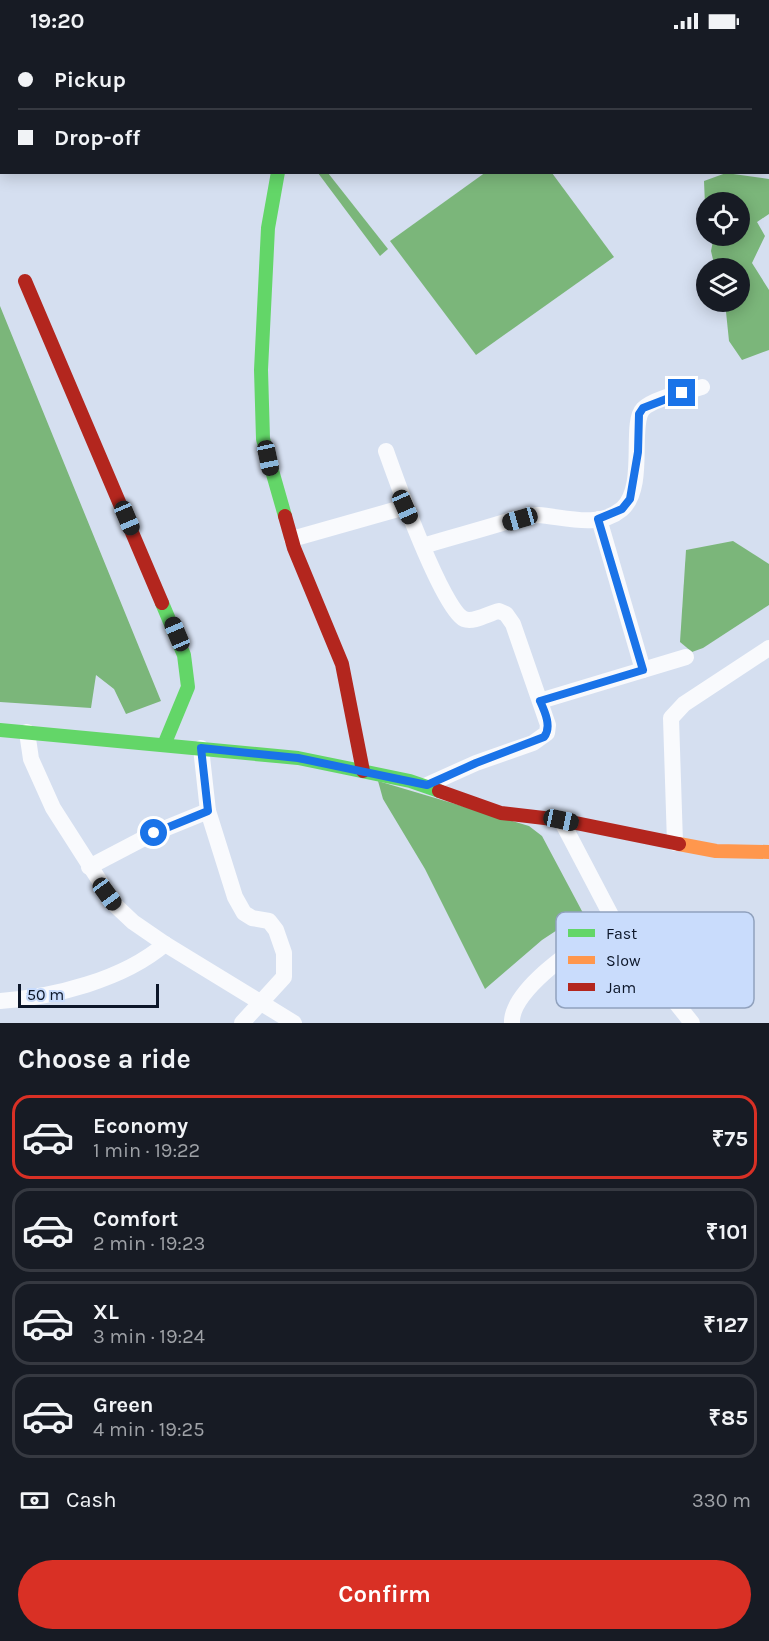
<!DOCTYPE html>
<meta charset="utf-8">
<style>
:root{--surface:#171b24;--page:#242831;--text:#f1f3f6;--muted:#9ea1a6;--line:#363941;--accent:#d93025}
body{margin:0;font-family:Karla,sans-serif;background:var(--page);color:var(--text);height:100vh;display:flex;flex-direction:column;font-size:22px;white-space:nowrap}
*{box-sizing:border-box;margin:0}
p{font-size:20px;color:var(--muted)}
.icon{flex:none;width:33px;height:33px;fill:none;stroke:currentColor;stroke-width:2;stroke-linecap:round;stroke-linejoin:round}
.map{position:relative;height:981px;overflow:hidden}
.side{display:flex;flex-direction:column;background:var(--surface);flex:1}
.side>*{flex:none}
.banner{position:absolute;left:0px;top:0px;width:770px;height:132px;box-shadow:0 3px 15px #0003;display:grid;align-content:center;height:132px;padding:0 18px;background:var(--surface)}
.tools{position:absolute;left:696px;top:150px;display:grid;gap:12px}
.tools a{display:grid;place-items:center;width:54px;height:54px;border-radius:50%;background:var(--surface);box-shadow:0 3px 15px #0003;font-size:30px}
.scale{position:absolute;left:18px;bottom:15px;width:141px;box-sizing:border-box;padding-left:6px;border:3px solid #0c1629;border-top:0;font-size:16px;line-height:21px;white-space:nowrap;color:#0c1629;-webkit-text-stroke:4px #c9dcfc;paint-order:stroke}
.end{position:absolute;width:27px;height:27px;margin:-14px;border:8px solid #1a73e8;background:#fff;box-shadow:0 0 0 3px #fff}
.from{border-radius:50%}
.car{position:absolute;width:18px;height:36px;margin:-18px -9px;border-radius:8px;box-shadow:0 0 4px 2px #0007;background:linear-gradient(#222 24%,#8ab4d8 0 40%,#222 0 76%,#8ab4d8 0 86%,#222 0)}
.banner b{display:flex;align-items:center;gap:21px;height:57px;font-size:22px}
.banner b+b{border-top:2px solid var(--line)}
.banner i{width:15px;height:15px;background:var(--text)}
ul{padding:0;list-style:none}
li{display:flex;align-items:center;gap:18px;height:84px;margin:0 12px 9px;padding:0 6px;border:3px solid var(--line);border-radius:18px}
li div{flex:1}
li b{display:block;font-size:22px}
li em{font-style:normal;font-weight:700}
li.on{border-color:var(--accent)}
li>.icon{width:54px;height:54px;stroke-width:1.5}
h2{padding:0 18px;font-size:27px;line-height:72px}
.pay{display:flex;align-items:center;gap:15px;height:66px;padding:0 18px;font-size:22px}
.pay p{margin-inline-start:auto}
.action{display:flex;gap:12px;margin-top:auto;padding:12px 18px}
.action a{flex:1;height:69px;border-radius:36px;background:var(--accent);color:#fff;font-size:24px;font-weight:700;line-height:69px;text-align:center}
.status{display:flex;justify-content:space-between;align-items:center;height:42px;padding:0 30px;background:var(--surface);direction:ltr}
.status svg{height:16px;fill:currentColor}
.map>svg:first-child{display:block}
.water{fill:#7bb67a}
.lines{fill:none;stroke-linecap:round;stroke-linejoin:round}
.lane{stroke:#f9fafd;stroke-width:8}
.street{stroke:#f9fafd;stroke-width:16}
.fast{stroke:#63d668;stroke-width:14}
.slow{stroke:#ff974d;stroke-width:14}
.jam{stroke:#b3261e;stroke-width:14}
.route{stroke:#1a73e8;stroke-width:8}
.key{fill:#c9dcfc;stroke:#90a1bd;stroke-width:1.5}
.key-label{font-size:16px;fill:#0c1629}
</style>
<div class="status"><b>19:20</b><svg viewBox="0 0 49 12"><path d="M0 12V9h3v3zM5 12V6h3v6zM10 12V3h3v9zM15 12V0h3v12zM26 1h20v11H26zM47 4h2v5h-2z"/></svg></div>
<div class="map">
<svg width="769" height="981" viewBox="0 0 769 981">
<rect width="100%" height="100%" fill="#d5dff0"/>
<!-- water -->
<g class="water">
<path d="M486,130l66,1 62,84 -138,98 -86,-114z"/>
<path d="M318,131h10l60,76 -8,7z"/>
<path d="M726,131l43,6v35l-12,8 8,14 -13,27 17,27v60l-27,10 -13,-19 -4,-39h15v-34h-25l-4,-17 3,-15h26v-34h-34v6l-1,-3 -1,-24z"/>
<path d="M0,264l161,395 -35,13 -12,-25 -18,-14 -5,33 -91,-6z"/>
<path d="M733,499l36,23v41l-66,43 -11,4 -12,-10 6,-92z"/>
<path d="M378,739l151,45 13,10 41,77 -41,27 -57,49 -60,-120 -42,-70z"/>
</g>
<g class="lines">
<!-- lane -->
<g class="lane">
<path d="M505,0l2,2"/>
<path d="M441,2l2,-2"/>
</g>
<!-- street -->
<g class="street">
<path d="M240,0l1,2"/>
<path d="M386,409c10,28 56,158 78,168 10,4 25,-6 35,-8l7,3 7,10 35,101 -1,8 -14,10 -57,20 -49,22"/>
<path d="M599,477l44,151"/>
<path d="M292,497l113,-32"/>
<path d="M423,504c26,-8 53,-15 79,-23 11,-3 24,-8 36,-8 27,2 60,14 84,-6 25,-22 7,-85 21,-100 10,-11 44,-17 59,-22"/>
<path d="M540,659l146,-44"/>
<path d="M27,690l4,27 22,49 62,97 18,17 32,22 129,79"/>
<path d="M201,706l7,63 27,86 9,16 8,5 17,3 7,9 8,23v24l-42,46"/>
<path d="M561,778l53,101 15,23 63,79"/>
<path d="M675,801l-4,-125 13,-14 85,-56"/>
<path d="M89,825l65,-34 54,-22"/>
<path d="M0,959c54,-4 123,-21 165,-57"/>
<path d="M512,981c-2,-35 75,-83 102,-102"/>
</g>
<!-- fast -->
<g class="fast">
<path d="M278,130l-10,56 -7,142 2,69 22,77"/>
<path d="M162,561l22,52 4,32 -24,58"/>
<path d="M0,688l298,28 112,23 29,10"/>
</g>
<!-- slow -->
<path class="slow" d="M679,802l37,7 53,1"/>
<!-- jam -->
<g class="jam">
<path d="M25,239l137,322"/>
<path d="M285,474l9,32 48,116 21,107"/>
<path d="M439,749l62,22 60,7 118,24"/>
</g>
</g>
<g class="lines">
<!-- route -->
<path class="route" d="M154,791l54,-22 -7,-63 97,10 129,27 49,-22 68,-26c8,-10 1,-25 -4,-36l103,-31 -45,-151 24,-10 8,-10 8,-47 1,-38 4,-6 39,-15"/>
</g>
<!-- legend -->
<rect x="556" y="870" width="198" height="96" rx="9" class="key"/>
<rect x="568" y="887" width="27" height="8" fill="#63d668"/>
<rect x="568" y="914" width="27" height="8" fill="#ff974d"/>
<rect x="568" y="941" width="27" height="8" fill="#b3261e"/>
<g class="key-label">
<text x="606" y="897">Fast</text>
<text x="606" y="924">Slow</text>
<text x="606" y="951">Jam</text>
</g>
</svg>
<div class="tools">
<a><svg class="icon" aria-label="locate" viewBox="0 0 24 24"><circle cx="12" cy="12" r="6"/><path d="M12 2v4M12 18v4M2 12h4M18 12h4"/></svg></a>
<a><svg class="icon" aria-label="layers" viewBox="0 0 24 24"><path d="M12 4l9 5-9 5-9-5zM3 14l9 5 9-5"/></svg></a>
</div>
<div class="scale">50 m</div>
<i class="end from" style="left:154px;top:791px"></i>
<i class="end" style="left:682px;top:351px"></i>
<i class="car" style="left:268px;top:416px;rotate:168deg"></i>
<i class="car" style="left:405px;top:465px;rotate:156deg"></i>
<i class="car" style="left:127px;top:476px;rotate:157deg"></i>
<i class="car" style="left:520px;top:477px;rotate:254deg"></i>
<i class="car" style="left:177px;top:592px;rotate:337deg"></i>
<i class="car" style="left:561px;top:778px;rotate:102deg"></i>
<i class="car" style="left:107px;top:852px;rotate:144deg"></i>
<div class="banner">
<b><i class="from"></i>Pickup</b>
<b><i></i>Drop-off</b>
</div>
</div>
<section class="side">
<h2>Choose a ride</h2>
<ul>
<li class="on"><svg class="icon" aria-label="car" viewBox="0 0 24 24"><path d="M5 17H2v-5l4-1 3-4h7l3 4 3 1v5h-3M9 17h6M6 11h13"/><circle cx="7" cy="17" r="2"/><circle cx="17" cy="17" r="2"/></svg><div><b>Economy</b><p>1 min · 19:22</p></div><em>₹75</em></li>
<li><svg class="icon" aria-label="car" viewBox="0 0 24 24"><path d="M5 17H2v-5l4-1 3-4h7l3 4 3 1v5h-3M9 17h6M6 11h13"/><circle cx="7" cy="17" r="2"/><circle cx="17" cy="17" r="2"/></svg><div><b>Comfort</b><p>2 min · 19:23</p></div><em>₹101</em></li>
<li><svg class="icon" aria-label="car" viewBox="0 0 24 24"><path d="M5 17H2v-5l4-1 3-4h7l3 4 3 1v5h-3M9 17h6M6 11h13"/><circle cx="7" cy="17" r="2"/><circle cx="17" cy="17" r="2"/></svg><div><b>XL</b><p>3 min · 19:24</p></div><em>₹127</em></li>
<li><svg class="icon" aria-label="car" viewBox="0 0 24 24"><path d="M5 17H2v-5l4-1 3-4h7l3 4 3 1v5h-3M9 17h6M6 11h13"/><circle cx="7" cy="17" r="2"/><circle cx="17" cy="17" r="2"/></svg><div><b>Green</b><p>4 min · 19:25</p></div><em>₹85</em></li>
</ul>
<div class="pay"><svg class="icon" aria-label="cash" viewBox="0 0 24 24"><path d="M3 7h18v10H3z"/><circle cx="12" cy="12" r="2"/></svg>Cash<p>330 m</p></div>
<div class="action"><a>Confirm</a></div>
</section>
